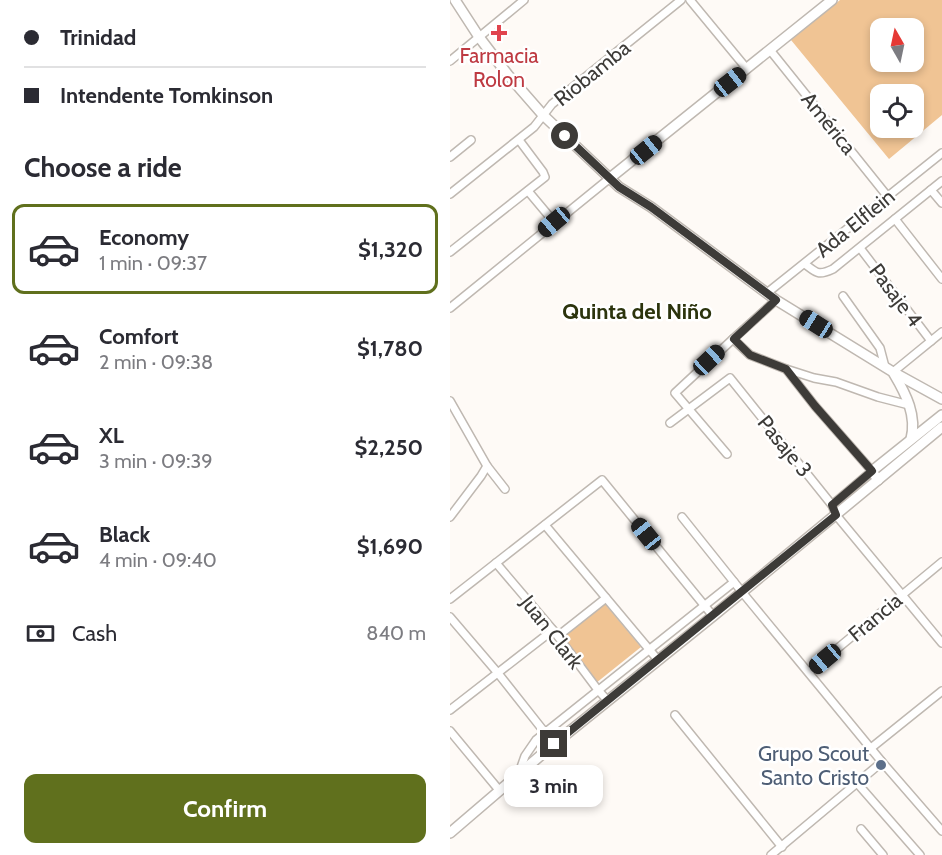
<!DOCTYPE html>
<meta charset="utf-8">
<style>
:root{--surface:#fff;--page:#f7f7f7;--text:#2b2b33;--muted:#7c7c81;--line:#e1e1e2;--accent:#60701d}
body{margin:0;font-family:Cabin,sans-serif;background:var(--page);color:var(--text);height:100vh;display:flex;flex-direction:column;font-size:22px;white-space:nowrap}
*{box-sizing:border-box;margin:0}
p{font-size:20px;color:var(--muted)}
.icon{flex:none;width:33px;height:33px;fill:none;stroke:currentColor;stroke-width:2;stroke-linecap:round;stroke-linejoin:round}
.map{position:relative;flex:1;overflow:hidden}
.details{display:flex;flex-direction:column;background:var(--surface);width:450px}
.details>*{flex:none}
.banner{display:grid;align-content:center;height:132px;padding:0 24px;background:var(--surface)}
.needle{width:39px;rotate:351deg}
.buttons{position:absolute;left:420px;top:18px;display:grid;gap:12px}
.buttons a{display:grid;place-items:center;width:54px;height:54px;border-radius:12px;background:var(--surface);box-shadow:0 3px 9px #0003;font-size:30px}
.end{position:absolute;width:27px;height:27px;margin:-14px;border:8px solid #3d3b38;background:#fff;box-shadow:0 0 0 3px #fff}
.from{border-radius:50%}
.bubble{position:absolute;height:42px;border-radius:12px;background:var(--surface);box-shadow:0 3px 9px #0003;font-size:20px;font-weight:700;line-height:42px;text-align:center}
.car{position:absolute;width:18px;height:36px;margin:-18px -9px;border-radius:8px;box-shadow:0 0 4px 2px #0007;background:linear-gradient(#222 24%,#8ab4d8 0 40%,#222 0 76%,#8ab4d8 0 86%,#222 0)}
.banner b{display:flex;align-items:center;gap:21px;height:57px;font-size:22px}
.banner b+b{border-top:2px solid var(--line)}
.banner i{width:15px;height:15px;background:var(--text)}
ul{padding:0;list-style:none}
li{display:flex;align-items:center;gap:18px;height:90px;margin:0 12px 9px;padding:0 12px;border:3px solid transparent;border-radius:12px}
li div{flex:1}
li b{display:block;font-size:22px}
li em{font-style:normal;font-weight:700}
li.active{border-color:var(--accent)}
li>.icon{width:54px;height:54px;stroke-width:1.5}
h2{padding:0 24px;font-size:27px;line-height:72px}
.pay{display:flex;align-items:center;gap:15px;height:66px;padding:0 24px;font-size:22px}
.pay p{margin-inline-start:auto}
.cta{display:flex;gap:12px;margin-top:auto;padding:12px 24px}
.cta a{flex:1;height:69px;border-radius:12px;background:var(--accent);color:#fff;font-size:24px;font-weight:700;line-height:69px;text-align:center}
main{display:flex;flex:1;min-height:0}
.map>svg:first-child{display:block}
.green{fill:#f0c494;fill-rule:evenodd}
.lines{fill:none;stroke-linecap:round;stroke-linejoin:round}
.street-casing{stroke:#bfb8b1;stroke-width:10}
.secondary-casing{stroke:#bfb8b1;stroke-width:12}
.street{stroke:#fff;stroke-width:7}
.secondary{stroke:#fff;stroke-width:9}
.route{stroke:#3d3b38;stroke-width:8}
.health-dot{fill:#e0444e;stroke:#fff;stroke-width:2}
.service-dot{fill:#5c6f8a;stroke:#fff;stroke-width:2}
.labels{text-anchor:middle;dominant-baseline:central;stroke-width:5;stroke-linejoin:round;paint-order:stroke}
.health-label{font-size:21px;fill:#be3a42;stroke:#fff}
.street-label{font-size:21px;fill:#3d3b38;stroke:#fff}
.service-label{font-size:21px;fill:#4e5e75;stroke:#fff;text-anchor:end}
.neighbourhood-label{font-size:22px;font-weight:bold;fill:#2c340d;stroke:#fff}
</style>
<main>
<section class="details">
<div class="banner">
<b><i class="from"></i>Trinidad</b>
<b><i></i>Intendente Tomkinson</b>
</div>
<h2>Choose a ride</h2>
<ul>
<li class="active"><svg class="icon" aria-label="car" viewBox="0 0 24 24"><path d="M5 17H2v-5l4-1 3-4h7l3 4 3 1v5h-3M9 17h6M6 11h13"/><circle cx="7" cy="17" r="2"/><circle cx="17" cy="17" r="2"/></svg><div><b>Economy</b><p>1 min · 09:37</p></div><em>$1,320</em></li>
<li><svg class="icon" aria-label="car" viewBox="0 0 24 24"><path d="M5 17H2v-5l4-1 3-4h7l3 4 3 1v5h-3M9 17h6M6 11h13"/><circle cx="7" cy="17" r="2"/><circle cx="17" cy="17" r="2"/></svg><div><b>Comfort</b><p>2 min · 09:38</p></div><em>$1,780</em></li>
<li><svg class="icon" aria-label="car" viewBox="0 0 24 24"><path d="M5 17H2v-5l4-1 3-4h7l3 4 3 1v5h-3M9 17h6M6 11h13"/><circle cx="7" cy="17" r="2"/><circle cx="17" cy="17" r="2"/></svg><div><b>XL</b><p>3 min · 09:39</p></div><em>$2,250</em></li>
<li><svg class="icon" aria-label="car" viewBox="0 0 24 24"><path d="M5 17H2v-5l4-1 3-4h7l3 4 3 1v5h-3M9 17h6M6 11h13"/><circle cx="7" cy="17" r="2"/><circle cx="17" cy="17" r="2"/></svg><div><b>Black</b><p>4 min · 09:40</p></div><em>$1,690</em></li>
</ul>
<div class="pay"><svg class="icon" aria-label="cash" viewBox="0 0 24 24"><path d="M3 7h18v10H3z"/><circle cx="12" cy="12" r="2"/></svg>Cash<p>840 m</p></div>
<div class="cta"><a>Confirm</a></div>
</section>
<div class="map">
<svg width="492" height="855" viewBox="0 0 492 855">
<rect width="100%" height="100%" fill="#fefaf6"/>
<!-- green -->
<g class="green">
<path d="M390,0h102v115l-53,44 -98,-119zM464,28v34h-34v-34zM464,94v34h-34v-34z"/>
<path d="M150,598l41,49 -45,36 -40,-50z"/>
</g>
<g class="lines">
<defs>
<g id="street">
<path d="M240,0l57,69"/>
<path d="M320,50l118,147"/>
<path d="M0,61l74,-61"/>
<path d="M0,157l21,-17"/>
<path d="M481,190l11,13"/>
<path d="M78,191l26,31"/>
<path d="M0,194l84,-67 18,-23 129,-104"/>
<path d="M445,219l47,60"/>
<path d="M410,248l71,93"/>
<path d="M0,252l95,-75 -2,-5 -24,-32"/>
<path d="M355,264c12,9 13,12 28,5l109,-88"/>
<path d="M317,293l175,-140"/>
<path d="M393,296l37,52 5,19"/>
<path d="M326,300l-43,39 17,16 36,14 28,9 22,4 42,15 31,8"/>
<path d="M0,308l160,-130"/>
<path d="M336,369l29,37 57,65 -40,34"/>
<path d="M443,372l49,-40"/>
<path d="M0,401l37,65 -6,10 -31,41"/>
<path d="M220,423l60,-45 102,127 4,10 106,128"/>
<path d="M277,454l-52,-61 58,-54"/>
<path d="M37,466l18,23"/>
<path d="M232,517l60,75 140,170 60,69"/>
<path d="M95,525l113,135"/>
<path d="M46,563l57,67 45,60 10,11"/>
<path d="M0,599l152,-119 111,136"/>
<path d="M0,617l47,55 57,72"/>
<path d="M108,636l48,-38"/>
<path d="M359,672l133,-110"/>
<path d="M0,710l103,-80"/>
<path d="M225,715l107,132"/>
<path d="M0,731l49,59"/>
<path d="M421,748l71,-57"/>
<path d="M69,773l6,-17 11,-16 198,-158"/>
<path d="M407,783l63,72"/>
<path d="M411,829l22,26"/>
<path d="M321,855l111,-93"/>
</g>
<g id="secondary">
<path d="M5,0l24,37 29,38 35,40 76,72 32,20 125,93 117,72 49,27"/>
<path d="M160,178l222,-178"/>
<path d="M444,374c12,20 23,42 17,65"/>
<path d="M428,480l-6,-9 70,-56"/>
<path d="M0,833l104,-89 159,-128 229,-189"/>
</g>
</defs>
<!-- street casing -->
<use href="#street" class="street-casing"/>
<!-- secondary casing -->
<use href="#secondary" class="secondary-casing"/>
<!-- street -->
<use href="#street" class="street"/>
<!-- secondary -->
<use href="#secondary" class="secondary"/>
</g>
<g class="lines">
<!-- route -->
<path class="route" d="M104,744l282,-229 -4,-10 40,-34 -57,-65 -29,-37 -36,-14 -16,-16 42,-39 -125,-93 -32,-20 -54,-51"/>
</g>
<!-- markers -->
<path class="health-dot" d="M46 24h6v6h6v6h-6v6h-6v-6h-6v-6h6z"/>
<circle class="service-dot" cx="431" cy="765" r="6"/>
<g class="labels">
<!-- health labels -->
<g class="health-label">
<text x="49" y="55">Farmacia<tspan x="49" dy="24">Rolon</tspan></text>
</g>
<!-- street labels -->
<g class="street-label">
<text transform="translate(142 73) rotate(-39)">Riobamba</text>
<text transform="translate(379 123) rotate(51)">América</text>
<text transform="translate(405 223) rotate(-39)">Ada Elflein</text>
<text transform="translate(446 295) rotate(53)">Pasaje 4</text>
<text transform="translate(335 446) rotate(51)">Pasaje 3</text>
<text transform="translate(425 617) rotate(-40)">Francia</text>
<text transform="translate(102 632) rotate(52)">Juan Clark</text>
</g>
<!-- service labels -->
<g class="service-label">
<text x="419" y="753">Grupo Scout<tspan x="419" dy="24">Santo Cristo</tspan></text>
</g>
<!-- neighbourhood labels -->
<g class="neighbourhood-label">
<text x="187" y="311">Quinta del Niño</text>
</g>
</g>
</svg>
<div class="buttons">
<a><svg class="needle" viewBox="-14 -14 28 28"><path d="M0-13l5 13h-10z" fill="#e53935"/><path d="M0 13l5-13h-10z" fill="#7c7c81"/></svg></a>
<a><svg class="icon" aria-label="locate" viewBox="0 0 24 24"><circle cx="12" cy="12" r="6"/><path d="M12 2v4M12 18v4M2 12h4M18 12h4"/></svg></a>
</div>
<i class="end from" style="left:115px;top:136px"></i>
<i class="end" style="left:104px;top:744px"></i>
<div class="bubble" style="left:54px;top:765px;width:99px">3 min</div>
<i class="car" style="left:280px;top:82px;rotate:52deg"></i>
<i class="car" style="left:196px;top:150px;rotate:51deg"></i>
<i class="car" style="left:104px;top:222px;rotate:230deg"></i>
<i class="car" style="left:366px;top:324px;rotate:302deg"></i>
<i class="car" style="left:259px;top:360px;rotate:47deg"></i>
<i class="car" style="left:196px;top:534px;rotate:321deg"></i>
<i class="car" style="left:375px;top:659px;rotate:230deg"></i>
</div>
</main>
